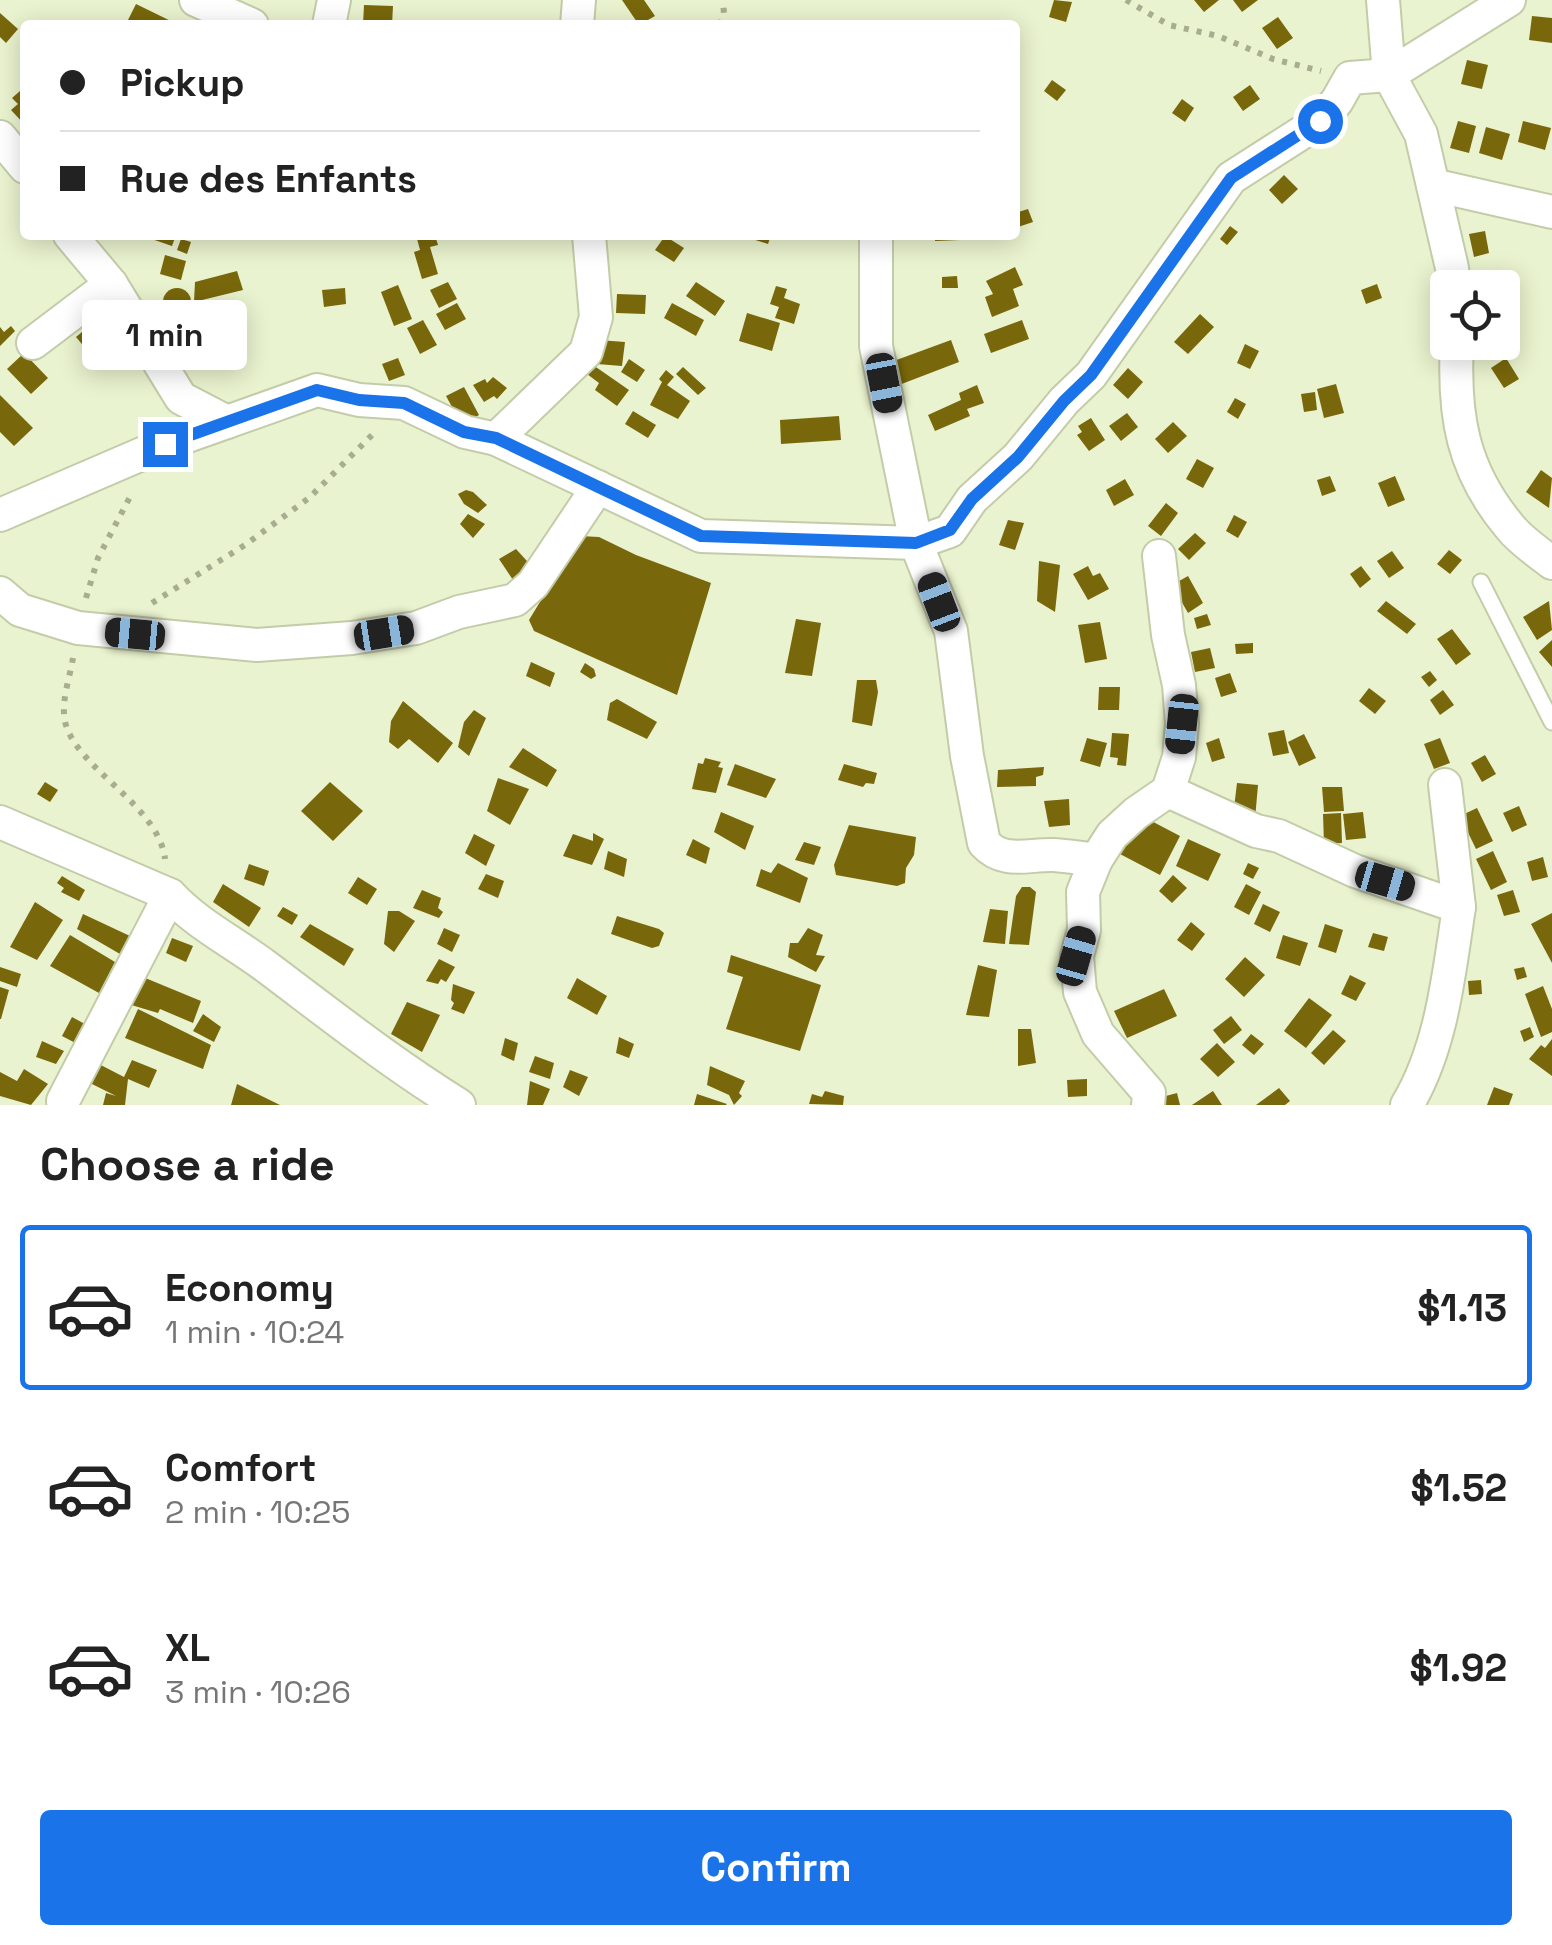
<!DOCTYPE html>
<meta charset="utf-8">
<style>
:root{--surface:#fff;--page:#f2f2f2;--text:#222;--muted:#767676;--line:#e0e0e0;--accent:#1a73e8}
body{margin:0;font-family:"Space Grotesk",sans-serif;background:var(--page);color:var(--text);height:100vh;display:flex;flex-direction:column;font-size:38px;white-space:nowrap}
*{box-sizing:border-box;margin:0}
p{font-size:32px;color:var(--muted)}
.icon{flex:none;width:55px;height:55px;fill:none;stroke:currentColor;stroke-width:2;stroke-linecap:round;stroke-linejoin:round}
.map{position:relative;height:1105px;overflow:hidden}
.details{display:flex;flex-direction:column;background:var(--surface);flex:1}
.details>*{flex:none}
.hud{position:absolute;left:20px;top:20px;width:1000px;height:220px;border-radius:10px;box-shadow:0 5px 25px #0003;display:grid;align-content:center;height:220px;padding:0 40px;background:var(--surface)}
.tools{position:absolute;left:1430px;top:270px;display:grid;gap:20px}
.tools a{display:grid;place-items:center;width:90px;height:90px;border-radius:10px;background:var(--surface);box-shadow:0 5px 25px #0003;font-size:50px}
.end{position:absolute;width:45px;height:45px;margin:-22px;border:12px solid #1a73e8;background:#fff;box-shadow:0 0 0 5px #fff}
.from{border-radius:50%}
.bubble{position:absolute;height:70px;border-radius:10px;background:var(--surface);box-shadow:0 5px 25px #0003;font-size:32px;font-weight:700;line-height:70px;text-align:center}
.car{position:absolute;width:30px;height:60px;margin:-30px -15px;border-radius:12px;box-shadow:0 0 8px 2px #0007;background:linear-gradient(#222 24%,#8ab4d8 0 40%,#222 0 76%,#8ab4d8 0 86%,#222 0)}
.hud b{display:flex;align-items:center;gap:35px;height:95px;font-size:38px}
.hud b+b{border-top:2px solid var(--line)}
.hud i{width:25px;height:25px;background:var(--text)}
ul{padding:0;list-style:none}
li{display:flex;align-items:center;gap:30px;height:165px;margin:0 20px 15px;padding:0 20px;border:5px solid transparent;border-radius:10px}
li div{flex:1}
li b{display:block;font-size:38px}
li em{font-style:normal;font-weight:700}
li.current{border-color:var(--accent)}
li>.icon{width:90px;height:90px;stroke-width:1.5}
h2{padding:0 40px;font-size:45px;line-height:120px}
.button{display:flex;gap:20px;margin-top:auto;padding:20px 40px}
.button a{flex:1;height:115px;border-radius:10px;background:var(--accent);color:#fff;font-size:40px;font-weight:700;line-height:115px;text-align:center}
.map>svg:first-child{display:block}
.building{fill:#79670b}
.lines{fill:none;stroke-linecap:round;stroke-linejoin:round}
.service-casing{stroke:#c3cca9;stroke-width:19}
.minor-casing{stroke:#c3cca9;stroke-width:36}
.path{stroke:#a6ad91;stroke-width:6;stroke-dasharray:5 8;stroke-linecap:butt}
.service{stroke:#fff;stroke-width:15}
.minor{stroke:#fff;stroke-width:32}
.route{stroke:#1a73e8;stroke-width:12}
</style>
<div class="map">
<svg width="1552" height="1105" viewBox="0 0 1552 1105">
<rect width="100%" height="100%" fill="#eaf3cf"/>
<!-- building -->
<g class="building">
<path d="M622,0h22l11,16 -16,9z"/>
<path d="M1054,0l18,2 -6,20 -17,-5z"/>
<path d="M1194,0h25l-15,12z"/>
<path d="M1233,0h25l-16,12z"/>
<path d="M136,4l43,21 -52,-3z"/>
<path d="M364,5l29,1 -1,19h-29z"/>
<path d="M0,13l18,16 -12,14 -6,-6z"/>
<path d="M1532,16l20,2v25l-23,-3z"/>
<path d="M1278,17l15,21 -16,11 -15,-21z"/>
<path d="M1467,60l21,5 -6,24 -21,-5z"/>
<path d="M1052,80l14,10 -9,11 -13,-10z"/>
<path d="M1250,85l10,14 -17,12 -10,-14z"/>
<path d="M20,91l5,6v28l-14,-15 7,-6 -6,-6z"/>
<path d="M1182,99l12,9 -9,14 -13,-9z"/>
<path d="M1458,121l18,5 -7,27 -19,-5z"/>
<path d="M1523,121l28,7 -6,22 -27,-8z"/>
<path d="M1486,127l24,7 -8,26 -23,-7z"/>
<path d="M1284,175l14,14 -16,15 -13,-14z"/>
<path d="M1028,209l5,13 -15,5 -3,-14z"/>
<path d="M1230,226l8,6 -11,13 -7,-6z"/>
<path d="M1485,231l4,22 -15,4 -5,-23z"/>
<path d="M140,235h36l-4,11z"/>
<path d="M416,235h19l3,10 -8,2 8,27 -16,5 -8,-27 6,-2z"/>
<path d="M750,235h21l-3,9 -19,-6z"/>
<path d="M935,235h25v5l-25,1z"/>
<path d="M665,236l19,12 -10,14 -19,-12z"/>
<path d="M181,239l10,3 -4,12 -10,-4z"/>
<path d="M165,255l21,6 -5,19 -21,-6z"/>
<path d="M1015,267l8,18 -10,4 6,17 -27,11 -7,-20 8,-3 -7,-13z"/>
<path d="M237,271l6,19 -49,12 1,-20z"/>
<path d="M957,276l1,12h-16v-11z"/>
<path d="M448,282l9,17 -18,9 -9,-18z"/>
<path d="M696,282l29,19 -10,15 -29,-20z"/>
<path d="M1377,284l5,14 -16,6 -5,-14z"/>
<path d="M398,285l14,34 -18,7 -13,-34z"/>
<path d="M776,286l11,3 -3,9 16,6 -6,20 -19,-6 4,-11 -9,-3z"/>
<circle cx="177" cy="302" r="14"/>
<path d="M345,288l1,16 -22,3 -2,-17z"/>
<path d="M617,294l29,1 -1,19 -29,-1z"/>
<path d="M457,303l9,16 -21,11 -9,-16z"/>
<path d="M672,303l32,17 -8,16 -32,-18z"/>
<path d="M747,313l33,10 -8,28 -33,-10z"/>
<path d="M1200,314l14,13 -26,27 -14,-12z"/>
<path d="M423,320l14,25 -17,9 -13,-26z"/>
<path d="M1022,320l7,19 -38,14 -7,-19z"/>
<path d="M11,326l4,5 -15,15v-19l4,5z"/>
<path d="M89,326l15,18 -13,11 -15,-18z"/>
<path d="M209,328l16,13 -15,17 -15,-13z"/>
<path d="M599,340l26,2 -3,24 -25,-2z"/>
<path d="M951,340l8,22 -60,23 -8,-23z"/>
<path d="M1245,344l14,7 -9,18 -13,-6z"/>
<path d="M24,353l24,25 -17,16 -24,-25z"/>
<path d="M398,358l7,17 -16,6 -7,-17z"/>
<path d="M1506,358l13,21 -15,9 -13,-20z"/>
<path d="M629,359l16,11 -8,12 -16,-10z"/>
<path d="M593,365l36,25 -12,16 -22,-16 4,-7 -12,-9z"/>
<path d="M683,367l23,21 -8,7 -22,-21z"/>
<path d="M1128,368l15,14 -15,17 -15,-14z"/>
<path d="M666,370l8,7 -7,8 23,16 -12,18 -28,-14 12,-23 -3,-3z"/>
<path d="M493,377l14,11 -10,11 -3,-3 -10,6 -11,-17 12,-6 2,4z"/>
<path d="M1336,384l8,29 -20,5 -7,-29z"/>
<path d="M977,385l7,18 -17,6 3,7 -35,15 -7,-16 33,-15 -2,-7z"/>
<path d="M464,387l15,28 -17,10 -16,-29z"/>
<path d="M1315,392l2,18 -13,2 -3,-18z"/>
<path d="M0,395l33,33 -19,18 -14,-14z"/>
<path d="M1235,398l11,6 -8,15 -11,-7z"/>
<path d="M633,411l23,14 -8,13 -23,-14z"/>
<path d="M1127,413l11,14 -17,14 -12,-15z"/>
<path d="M839,416l2,24 -60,4 -1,-24z"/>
<path d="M1091,418l14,22 -16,11 -12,-16 5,-3 -4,-6z"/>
<path d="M1173,422l14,14 -19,17 -13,-14z"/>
<path d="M1197,459l17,9 -11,20 -17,-9z"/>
<path d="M1541,470l11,8 -3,30 -23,-16z"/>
<path d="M1330,476l6,15 -14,5 -5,-16z"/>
<path d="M1395,476l10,24 -17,7 -10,-24z"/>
<path d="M1125,479l9,16 -20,11 -8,-16z"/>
<path d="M466,490l7,2 14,13 -9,8 -14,-9 -6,-10z"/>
<path d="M1166,503l12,10 -17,23 -13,-10z"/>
<path d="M468,514l17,10 -12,14 -13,-14z"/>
<path d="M1234,515l13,7 -9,16 -12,-7z"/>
<path d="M1008,520l16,3 -9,27 -16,-5z"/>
<path d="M1195,533l11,10 -17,17 -11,-11z"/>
<path d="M580,536l19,1 37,18 75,28 -34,112 -143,-64 -5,-11z"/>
<path d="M516,549l21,23 -18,17 -20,-30z"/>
<path d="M1449,550l13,10 -12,14 -13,-10z"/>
<path d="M1392,551l12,17 -15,10 -12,-17z"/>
<path d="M1039,561l21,4 -5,47 -18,-11z"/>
<path d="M1088,566l5,10 7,-3 9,16 -21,11 -15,-26z"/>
<path d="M1361,566l10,13 -11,9 -10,-14z"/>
<path d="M1188,576l15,27 -15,10 -16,-28z"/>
<path d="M1386,601l30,23 -9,10 -30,-23z"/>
<path d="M1549,601l3,29 -15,10 -14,-23z"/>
<path d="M1207,614l4,11 -14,4 -3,-11z"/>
<path d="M796,619l25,4 -9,53 -27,-3z"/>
<path d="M1100,622l7,37 -22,4 -7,-38z"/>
<path d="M1452,629l19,25 -15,11 -19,-26z"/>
<path d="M1552,640v27l-13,-15z"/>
<path d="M1253,643v10l-17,1 -1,-10z"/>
<path d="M1210,648l5,20 -20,4 -4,-20z"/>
<path d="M531,662l24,11 -5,14 -24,-11z"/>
<path d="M585,663l9,6 2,7 -5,3 -11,-7z"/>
<path d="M1430,671l7,9 -8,7 -8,-10z"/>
<path d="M1230,673l7,19 -16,5 -6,-19z"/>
<path d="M857,680h19l2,12 -6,34 -20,-4z"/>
<path d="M1099,687h21l-1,23h-21z"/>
<path d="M1369,688l17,13 -11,13 -16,-13z"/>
<path d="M1443,690l11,15 -14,10 -10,-15z"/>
<path d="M617,699l40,23 -10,17 -40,-19 3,-17z"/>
<path d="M403,701l50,42 -15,20 -29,-24 -11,10 -9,-7 2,-21z"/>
<path d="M474,710l12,8 -17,38 -11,-9 6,-25z"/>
<path d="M1284,730l5,23 -16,3 -5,-23z"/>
<path d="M1112,733l17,1 -3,32 -9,-1 1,-7 -8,-1z"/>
<path d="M1304,734l12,24 -17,8 -11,-24z"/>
<path d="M1087,738l20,5 -7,24 -20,-6z"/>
<path d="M1219,738l6,20 -13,4 -6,-19z"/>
<path d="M1440,738l10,25 -16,6 -10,-25z"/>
<path d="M523,748l34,22 -10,17 -38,-20z"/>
<path d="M1485,755l11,19 -14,8 -11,-19z"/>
<path d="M705,758l16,4 -3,5 5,1 -7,25 -24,-4 6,-26 5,1z"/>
<path d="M735,764l41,15 -10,19 -39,-13z"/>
<path d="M844,764l33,9 -3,11 -8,-1 -3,4 -25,-7z"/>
<path d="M1044,767l-1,8 -7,2v9l-39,1 1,-17z"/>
<path d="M498,778l31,11 -19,36 -23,-14z"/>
<path d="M45,782l13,8 -8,12 -13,-8z"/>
<path d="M330,782l33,29 -30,30 -32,-30z"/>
<path d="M1237,783l21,2 -3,34 -22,-3z"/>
<path d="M1322,787h20l2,24 -20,1z"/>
<path d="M1069,799l1,26 -21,2 -5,-26z"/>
<path d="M1519,806l8,19 -15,7 -9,-19z"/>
<path d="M1477,808l16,33 -17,8 -16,-33z"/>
<path d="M721,812l33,14 -9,24 -31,-18z"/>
<path d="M1363,812l3,26 -20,2 -3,-26z"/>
<path d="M1341,813l1,30 -18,1 -1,-30z"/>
<path d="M1140,815l40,21 -20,39 -40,-21z"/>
<path d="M849,825l67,12 -2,18 -8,13 -1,15 -8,3 -61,-11 -2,-10z"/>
<path d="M593,833l11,6 -12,26 -29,-9 10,-22 20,7z"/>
<path d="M474,834l21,11 -9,21 -21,-13z"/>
<path d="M693,839l17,9 -4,16 -20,-9z"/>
<path d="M1188,839l33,15 -13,27 -32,-15z"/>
<path d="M804,842l17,5 -7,18 -19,-5z"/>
<path d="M608,851l19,8 -3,18 -20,-8z"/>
<path d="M1493,851l14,31 -16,8 -15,-31z"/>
<path d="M1543,857l5,20 -16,4 -5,-19z"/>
<path d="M778,863l30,15 -8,25 -44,-17 5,-17 10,4z"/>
<path d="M1248,863l11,5 -6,11 -10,-5z"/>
<path d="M249,864l20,7 -5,15 -20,-7z"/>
<path d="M486,874l18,7 -6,17 -20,-9z"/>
<path d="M1173,875l14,13 -15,15 -13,-12z"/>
<path d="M62,876l23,14 -6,11 -18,-9 3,-4 -7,-5z"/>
<path d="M358,877l19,12 -10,16 -19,-12z"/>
<path d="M223,884l38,24 -12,19 -36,-25z"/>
<path d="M1246,884l15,8 -12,23 -15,-8z"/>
<path d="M1022,887h8l6,5 -7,53 -20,-1 7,-48z"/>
<path d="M422,890l19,8 -3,10 5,4 -4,6 -26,-10z"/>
<path d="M1513,890l7,22 -16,4 -7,-21z"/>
<path d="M35,902l28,18 -26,40 -27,-13z"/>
<path d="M1263,904l17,8 -10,20 -16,-8z"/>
<path d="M283,907l15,8 -6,10 -15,-9z"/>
<path d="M990,909l18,2 -3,33 -22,-2z"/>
<path d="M388,911h11l16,10 -21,31 -10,-8z"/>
<path d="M1552,913v50l-21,-39z"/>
<path d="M83,914l47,22 -10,18 -43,-25z"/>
<path d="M617,916l42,13 5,4 -5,13 -7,2 -41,-14z"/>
<path d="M1191,922l14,12 -13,17 -15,-11z"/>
<path d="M310,924l44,25 -10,17 -44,-29z"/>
<path d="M1325,924l18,6 -7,23 -18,-6z"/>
<path d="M444,928l16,7 -8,17 -15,-8z"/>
<path d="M808,928l15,7 -7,20 9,1 -9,16 -28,-15 2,-14h8z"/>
<path d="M1373,933l15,4 -4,14 -16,-4z"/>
<path d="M70,935l45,27 -16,31 -49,-27z"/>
<path d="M1283,935l25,8 -8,23 -24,-8z"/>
<path d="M172,938l21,8 -7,16 -20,-9z"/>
<path d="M731,955l90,30 -21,66 -74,-22 17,-52 -16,-5z"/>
<path d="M1245,957l20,18 -21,22 -19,-18z"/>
<path d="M439,959l16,8 -9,15 -5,-3 -3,5 -12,-3z"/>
<path d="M978,965l19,5 -8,47 -23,-2z"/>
<path d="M0,967l21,7 -4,13 -17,-6z"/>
<path d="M1524,967l3,10 -10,3 -3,-11z"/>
<path d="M138,975l63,26 -8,22 -33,-14 -2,4 -30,-9z"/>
<path d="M1350,975l16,8 -10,18 -15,-7z"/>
<path d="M577,978l30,18 -10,19 -30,-17z"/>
<path d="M1481,980l1,14 -13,1 -1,-14z"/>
<path d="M453,984l22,8 -11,22 -13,-5 3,-6 -3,-3z"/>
<path d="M1543,986l9,23v23l-11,5 -16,-43z"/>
<path d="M0,987l9,3 -8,29h-1z"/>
<path d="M1164,989l13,27 -50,22 -13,-27z"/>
<path d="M1309,998l23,17 -26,33 -22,-17z"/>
<path d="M407,1002l33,13 -18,37 -31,-18z"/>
<path d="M138,1009l73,36 -8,24 -78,-31z"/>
<path d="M203,1014l18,13 -7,15 -21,-11z"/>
<path d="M1231,1016l11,14 -18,14 -11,-14z"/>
<path d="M72,1017l22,12 -11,18 -21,-11z"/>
<path d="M1530,1027l4,10 -10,5 -4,-11z"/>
<path d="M1018,1029h13l5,34 -18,3z"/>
<path d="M1333,1030l13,11 -22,24 -13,-12z"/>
<path d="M1251,1034l13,10 -10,11 -12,-10z"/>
<path d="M619,1037l15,7 -5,14 -13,-5z"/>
<path d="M505,1038l13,5 -4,18 -13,-6z"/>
<path d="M1552,1039v37l-23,-17 12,-14 4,3z"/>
<path d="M42,1041l22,10 -8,13 -20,-7z"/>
<path d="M1217,1043l18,19 -17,15 -18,-18z"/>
<path d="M535,1056l19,7 -4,16 -21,-7z"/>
<path d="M132,1060l25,10 -8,18 -21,-9 -3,26h-22l3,-12 10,3 -30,-15 7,-20 31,16z"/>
<path d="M710,1066l35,15 -6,12 3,3 -8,9 -5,-10 -22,-10z"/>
<path d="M24,1069l24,15 -17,21 -31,-9v-24l17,9z"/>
<path d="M570,1070l18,7 -9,19 -16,-9z"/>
<path d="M1087,1079v17l-19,1 -1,-17z"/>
<path d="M530,1081l20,8 -7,16h-16z"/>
<path d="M237,1084l43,21h-49z"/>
<path d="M1494,1087l19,7 -4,11h-22z"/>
<path d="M1279,1088l11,13 -5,4h-29z"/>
<path d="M825,1091l19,5 -1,9 -34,-1 3,-10 10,3z"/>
<path d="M1213,1091l9,14h-30z"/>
<path d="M1177,1093l3,12h-15l-3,-8z"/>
<path d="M697,1094l30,10 -1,1h-32z"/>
</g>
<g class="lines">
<defs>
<path id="service" d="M1481,582l71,140"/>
<g id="minor">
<path d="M196,0l56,25"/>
<path d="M1383,0l6,75 32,59 31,134 2,20"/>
<path d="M329,25l5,-25"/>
<path d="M577,25l2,-25"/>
<path d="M0,137l25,30"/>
<path d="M1433,185l119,27"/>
<path d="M876,235v111l40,197 35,88 16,125 17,87c20,22 44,11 70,12 14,1 28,3 42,5l-13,32 1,38 -7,26 3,36 18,42 51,59 -1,12"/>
<path d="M1457,342c-4,73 5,128 53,185 11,14 28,25 42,36"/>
<path d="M33,343l78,-59"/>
<path d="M227,422l90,-32 42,10 45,3 61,29 31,7 205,97 215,7 34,-12 22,-32 46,-42 46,-56 27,-26 140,-197 89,-57 17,-20 13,-23 39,-3 120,-75"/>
<path d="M496,439l90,-87 10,-35 -7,-82"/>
<path d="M0,515l165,-71 62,-22 -46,-24 -70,-114 -41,-49"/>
<path d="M0,593l20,17 58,18 179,17 95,-7 64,-10 43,-16 56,-12 18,-16 65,-97"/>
<path d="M1445,785l14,122"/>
<path d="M1168,791l88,40 23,5 76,35 104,36c-10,66 -17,140 -52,198"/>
<path d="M0,822l170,73c27,29 63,47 94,70 64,48 127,98 195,140"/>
<path d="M1096,860l16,-25 24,-22 32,-22 11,-34 3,-33 -3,-39 -11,-50 -9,-79"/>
<path d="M63,1101l107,-206"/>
</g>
</defs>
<!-- service casing -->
<use href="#service" class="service-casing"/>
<!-- minor casing -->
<use href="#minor" class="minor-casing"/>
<!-- path -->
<g class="path">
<path d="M1126,0l43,25 49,11 55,23 48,12"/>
<path d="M720,25l4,-11 -1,-14"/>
<path d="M86,598l12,-40 33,-63"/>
<path d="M152,603l93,-58 64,-47 66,-66"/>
<path d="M73,658c-3,18 -10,38 -9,55 1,51 94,88 101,146"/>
</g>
<!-- service -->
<use href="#service" class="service"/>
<!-- minor -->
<use href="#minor" class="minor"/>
</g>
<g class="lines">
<!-- route -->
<path class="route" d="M165,444l152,-54 42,10 45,3 60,29 32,6 205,98 215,7 34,-13 22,-31 46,-42 46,-56 27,-26 140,-197 89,-57"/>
</g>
</svg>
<div class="tools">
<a><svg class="icon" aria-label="locate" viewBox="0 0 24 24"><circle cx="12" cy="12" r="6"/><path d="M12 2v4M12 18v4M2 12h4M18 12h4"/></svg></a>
</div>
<i class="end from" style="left:1320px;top:121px"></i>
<i class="end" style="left:165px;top:444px"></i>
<div class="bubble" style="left:82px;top:300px;width:165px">1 min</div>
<i class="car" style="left:884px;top:383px;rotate:169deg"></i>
<i class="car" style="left:939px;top:602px;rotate:339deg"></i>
<i class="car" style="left:384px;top:633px;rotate:81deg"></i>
<i class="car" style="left:135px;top:634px;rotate:275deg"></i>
<i class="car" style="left:1182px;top:724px;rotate:186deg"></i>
<i class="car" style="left:1385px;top:881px;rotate:106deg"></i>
<i class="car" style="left:1076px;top:956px;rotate:16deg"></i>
<div class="hud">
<b><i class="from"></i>Pickup</b>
<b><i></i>Rue des Enfants</b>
</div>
</div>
<section class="details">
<h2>Choose a ride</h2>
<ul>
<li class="current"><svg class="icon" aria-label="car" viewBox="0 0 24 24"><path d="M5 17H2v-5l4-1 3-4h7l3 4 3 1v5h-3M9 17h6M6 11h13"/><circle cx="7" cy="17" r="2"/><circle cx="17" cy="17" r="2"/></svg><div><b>Economy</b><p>1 min · 10:24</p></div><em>$1.13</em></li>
<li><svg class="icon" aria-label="car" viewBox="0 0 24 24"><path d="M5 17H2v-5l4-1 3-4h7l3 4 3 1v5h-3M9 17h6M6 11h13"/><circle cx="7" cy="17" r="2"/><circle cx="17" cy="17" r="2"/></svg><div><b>Comfort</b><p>2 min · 10:25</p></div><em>$1.52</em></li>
<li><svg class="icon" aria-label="car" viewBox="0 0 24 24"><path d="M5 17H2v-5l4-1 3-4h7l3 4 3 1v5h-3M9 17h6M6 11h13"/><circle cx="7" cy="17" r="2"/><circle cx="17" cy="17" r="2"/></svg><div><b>XL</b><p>3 min · 10:26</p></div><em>$1.92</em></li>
</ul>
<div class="button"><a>Confirm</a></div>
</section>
